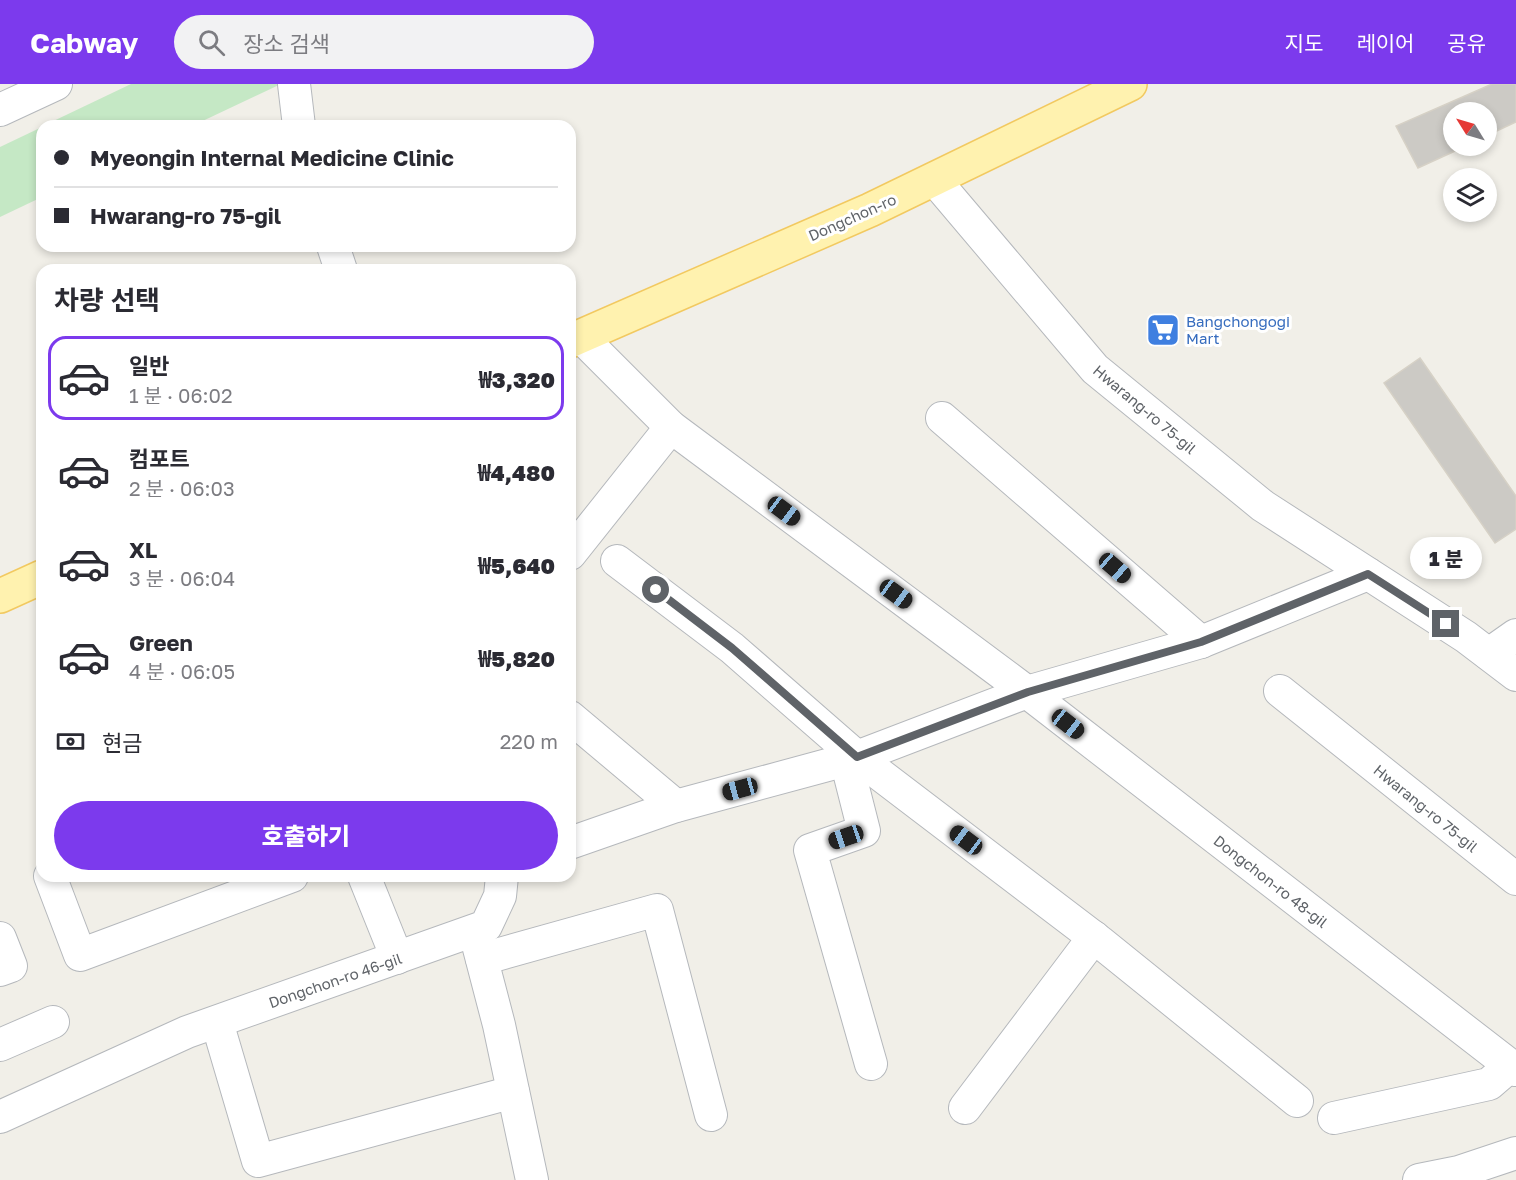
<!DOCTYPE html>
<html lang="ko">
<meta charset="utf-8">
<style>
:root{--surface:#fff;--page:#f2f2f3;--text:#2b2b33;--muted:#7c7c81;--line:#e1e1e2;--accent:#7c3aed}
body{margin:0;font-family:"Golos Text","Noto Sans KR",sans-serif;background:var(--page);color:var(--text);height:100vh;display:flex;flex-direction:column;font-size:22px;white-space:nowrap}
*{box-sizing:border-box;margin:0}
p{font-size:20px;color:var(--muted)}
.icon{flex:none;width:33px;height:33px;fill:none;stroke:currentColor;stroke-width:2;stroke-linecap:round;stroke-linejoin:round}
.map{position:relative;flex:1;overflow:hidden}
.panel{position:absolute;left:36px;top:180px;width:540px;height:618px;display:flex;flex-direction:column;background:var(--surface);border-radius:18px;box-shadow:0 3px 9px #0003}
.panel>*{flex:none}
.top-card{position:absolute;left:36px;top:36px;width:540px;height:132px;border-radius:18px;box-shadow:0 3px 9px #0003;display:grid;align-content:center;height:132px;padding:0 18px;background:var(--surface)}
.needle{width:39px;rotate:307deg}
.controls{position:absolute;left:1443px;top:18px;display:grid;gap:12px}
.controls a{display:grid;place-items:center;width:54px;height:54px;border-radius:50%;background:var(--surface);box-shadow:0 3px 9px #0003;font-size:30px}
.end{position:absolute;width:27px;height:27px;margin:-14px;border:8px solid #5f6368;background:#fff;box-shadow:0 0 0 3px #fff}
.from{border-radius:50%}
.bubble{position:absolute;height:42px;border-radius:21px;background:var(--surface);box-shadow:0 3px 9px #0003;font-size:20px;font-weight:800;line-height:42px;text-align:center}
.car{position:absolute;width:18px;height:36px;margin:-18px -9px;border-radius:8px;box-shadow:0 0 4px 2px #0007;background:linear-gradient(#222 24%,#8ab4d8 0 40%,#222 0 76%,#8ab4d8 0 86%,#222 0)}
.top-card b{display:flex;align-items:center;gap:21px;height:57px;font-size:22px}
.top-card b+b{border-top:2px solid var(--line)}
.top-card i{width:15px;height:15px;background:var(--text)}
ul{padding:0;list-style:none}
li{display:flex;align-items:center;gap:18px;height:84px;margin:0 12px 9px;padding:0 6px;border:3px solid transparent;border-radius:18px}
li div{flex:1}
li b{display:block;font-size:22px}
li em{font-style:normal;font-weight:800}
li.current{border-color:var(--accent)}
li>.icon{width:54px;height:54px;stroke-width:1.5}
h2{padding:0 18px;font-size:27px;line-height:72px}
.pay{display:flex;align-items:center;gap:15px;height:66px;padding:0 18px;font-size:22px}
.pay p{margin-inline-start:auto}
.action{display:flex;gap:12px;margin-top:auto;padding:12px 18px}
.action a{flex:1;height:69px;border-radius:36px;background:var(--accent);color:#fff;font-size:24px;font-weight:800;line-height:69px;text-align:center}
header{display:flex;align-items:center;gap:36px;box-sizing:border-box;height:84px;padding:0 30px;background:var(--accent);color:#fff}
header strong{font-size:28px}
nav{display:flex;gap:33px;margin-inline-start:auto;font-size:21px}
.search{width:420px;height:54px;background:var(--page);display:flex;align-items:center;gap:15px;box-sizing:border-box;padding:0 21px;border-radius:33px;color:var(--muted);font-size:22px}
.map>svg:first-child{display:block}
.green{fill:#c5e8c5}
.building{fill:#cccac5;stroke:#d6d1c6;stroke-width:1.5}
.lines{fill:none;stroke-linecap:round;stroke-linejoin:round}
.minor-casing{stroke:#b5b8bc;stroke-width:34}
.major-casing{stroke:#f2c960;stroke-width:36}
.minor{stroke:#fff;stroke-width:32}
.major{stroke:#fff2af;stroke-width:33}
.route{stroke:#5f6368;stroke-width:8}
.labels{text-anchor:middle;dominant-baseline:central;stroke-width:6;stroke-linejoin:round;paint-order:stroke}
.street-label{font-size:15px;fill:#5f6368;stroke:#fff}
.shop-label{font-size:15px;fill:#366cbe;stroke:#fff;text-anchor:start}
</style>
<header>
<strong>Cabway</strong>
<div class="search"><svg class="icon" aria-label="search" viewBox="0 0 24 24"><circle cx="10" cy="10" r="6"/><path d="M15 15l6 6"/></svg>장소 검색</div>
<nav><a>지도</a><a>레이어</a><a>공유</a></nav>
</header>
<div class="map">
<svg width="1516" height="1096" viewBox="0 0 1516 1096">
<rect width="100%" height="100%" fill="#f1efe8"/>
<!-- green -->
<g class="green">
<path d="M131,0h150l-89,42h-149z"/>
<path d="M42,43v70l-42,20v-70z"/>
</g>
<!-- building -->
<g class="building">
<path d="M1492,0h24v38l-30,14v-24h-32v34h12l-48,22 -22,-42z"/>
<path d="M1420,274l96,138v33l-21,14 -111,-160z"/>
</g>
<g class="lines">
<defs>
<g id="minor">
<path d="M294,0l5,42"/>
<path d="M0,26l56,-26"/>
<path d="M934,95l161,190 168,137 203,131 50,38"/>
<path d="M333,162l8,24"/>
<path d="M581,253l90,90 356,265 489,378"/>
<path d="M942,334l259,224"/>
<path d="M570,470l101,-127"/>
<path d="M617,477l115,87 125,109 243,185 197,159"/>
<path d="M1489,570l27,-19"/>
<path d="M1280,607l236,188"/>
<path d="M570,633l106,89"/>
<path d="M846,676l18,71 -54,19 61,214"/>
<path d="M570,759l106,-37 181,-49 170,-65 174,-50 167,-68"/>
<path d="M50,792l30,79 212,-79"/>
<path d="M364,792l33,82"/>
<path d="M476,853l23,88 33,155"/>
<path d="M0,854l11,28 -11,4"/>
<path d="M482,875l175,-49 54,205"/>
<path d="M217,938l41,139 255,-69"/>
<path d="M0,961l53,-23"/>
<path d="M965,1024l129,-171"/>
<path d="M0,1033l187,-85 299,-106 14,-30 2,-20"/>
<path d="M1334,1034l155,-34 21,-18"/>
<path d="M1419,1096l40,-8 57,-19"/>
</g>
<g id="major">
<path d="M570,257l300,-131 260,-126"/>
<path d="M0,512l42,-19"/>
</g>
</defs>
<!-- minor casing -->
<use href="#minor" class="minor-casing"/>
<!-- major casing -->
<use href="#major" class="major-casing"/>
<!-- minor -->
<use href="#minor" class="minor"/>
<!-- major -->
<use href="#major" class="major"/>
</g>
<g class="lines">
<!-- route -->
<path class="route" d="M656,506l76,58 125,109 171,-65 173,-50 167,-68 78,50"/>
</g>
<!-- icons -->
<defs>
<symbol id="supermarket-square" viewBox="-11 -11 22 22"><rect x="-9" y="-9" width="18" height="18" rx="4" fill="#3f7fe0" stroke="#fff"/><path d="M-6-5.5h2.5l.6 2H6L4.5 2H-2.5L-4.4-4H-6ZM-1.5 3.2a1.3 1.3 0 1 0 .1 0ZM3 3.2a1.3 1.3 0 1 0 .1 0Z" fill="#fff"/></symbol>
</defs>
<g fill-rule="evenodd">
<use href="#supermarket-square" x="1144" y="227" width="38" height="38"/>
</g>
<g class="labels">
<!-- street labels -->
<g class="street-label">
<text transform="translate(852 133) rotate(-24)">Dongchon-ro</text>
<text transform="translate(1145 325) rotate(40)">Hwarang-ro 75-gil</text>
<text transform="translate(1426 724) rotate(39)">Hwarang-ro 75-gil</text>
<text transform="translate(1271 797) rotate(38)">Dongchon-ro 48-gil</text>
<text transform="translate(335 896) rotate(-19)">Dongchon-ro 46-gil</text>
</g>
<!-- shop labels -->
<g class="shop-label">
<text x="1186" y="237">Bangchongogi<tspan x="1186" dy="17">Mart</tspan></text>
</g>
</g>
</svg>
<div class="controls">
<a><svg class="needle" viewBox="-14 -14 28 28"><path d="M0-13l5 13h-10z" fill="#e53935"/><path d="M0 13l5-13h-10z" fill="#7c7c81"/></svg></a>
<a><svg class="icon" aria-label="layers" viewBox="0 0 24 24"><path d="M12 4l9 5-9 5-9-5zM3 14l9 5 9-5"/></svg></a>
</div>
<i class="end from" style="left:656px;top:506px"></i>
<i class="end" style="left:1446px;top:540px"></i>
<div class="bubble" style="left:1410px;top:453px;width:72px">1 분</div>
<i class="car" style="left:784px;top:427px;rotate:127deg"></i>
<i class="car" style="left:1115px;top:484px;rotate:131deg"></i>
<i class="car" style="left:896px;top:510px;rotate:126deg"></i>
<i class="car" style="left:1068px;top:640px;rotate:128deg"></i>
<i class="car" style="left:740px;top:705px;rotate:255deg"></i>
<i class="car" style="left:846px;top:753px;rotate:251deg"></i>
<i class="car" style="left:966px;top:756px;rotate:307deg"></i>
<div class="top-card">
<b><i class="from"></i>Myeongin Internal Medicine Clinic</b>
<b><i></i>Hwarang-ro 75-gil</b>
</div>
<section class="panel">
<h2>차량 선택</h2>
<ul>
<li class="current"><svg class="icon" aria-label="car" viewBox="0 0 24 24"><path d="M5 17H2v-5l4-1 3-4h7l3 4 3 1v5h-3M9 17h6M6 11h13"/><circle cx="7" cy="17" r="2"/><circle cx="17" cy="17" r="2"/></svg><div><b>일반</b><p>1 분 · 06:02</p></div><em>₩3,320</em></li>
<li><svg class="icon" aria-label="car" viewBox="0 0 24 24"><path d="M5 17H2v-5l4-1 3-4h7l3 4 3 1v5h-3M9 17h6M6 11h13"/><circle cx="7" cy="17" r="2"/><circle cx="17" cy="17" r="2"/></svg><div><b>컴포트</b><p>2 분 · 06:03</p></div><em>₩4,480</em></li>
<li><svg class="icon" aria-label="car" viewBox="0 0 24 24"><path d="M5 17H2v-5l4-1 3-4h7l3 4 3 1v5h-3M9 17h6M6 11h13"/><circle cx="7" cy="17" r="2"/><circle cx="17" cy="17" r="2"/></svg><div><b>XL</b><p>3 분 · 06:04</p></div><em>₩5,640</em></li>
<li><svg class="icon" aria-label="car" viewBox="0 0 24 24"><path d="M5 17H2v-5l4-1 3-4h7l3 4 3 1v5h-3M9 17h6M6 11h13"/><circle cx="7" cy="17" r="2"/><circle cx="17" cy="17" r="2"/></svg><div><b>Green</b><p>4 분 · 06:05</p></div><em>₩5,820</em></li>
</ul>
<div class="pay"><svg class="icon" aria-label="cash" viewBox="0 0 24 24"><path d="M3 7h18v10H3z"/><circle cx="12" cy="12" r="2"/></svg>현금<p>220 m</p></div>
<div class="action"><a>호출하기</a></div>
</section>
</div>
